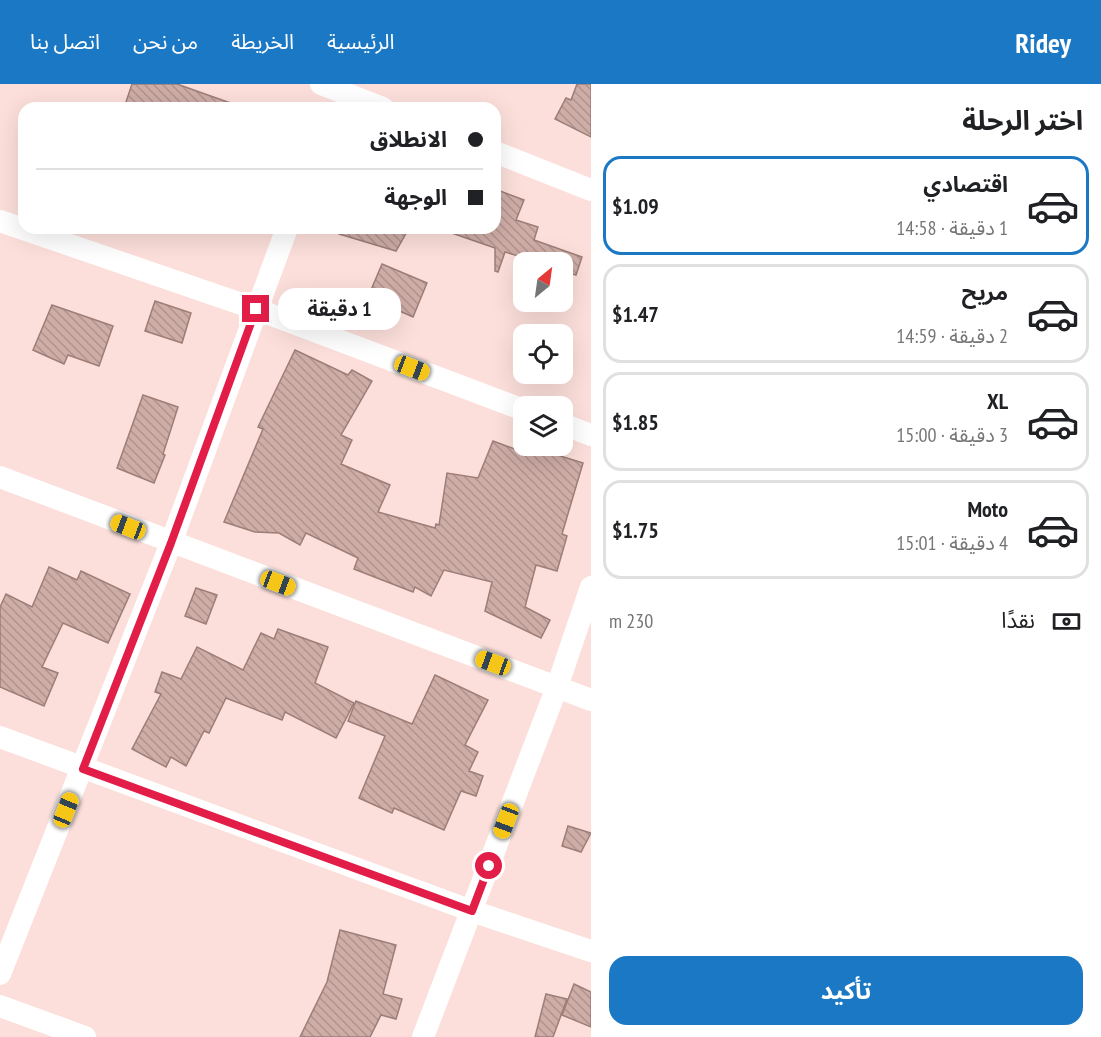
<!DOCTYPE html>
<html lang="ar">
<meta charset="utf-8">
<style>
:root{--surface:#fff;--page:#f2f2f2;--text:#202124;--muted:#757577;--line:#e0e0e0;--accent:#1a78c4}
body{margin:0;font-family:"PT Sans Narrow","Noto Sans Arabic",sans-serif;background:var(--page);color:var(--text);direction:rtl;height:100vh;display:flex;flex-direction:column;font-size:22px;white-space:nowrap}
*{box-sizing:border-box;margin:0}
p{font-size:20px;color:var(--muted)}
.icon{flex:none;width:33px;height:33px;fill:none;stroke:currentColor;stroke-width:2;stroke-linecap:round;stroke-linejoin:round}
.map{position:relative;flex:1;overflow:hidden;direction:ltr}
.details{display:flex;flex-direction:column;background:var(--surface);width:510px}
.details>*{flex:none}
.top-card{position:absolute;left:18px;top:18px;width:483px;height:132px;border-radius:18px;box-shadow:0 6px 24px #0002;direction:rtl;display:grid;align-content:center;height:132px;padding:0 18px;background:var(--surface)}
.needle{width:39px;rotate:29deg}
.tools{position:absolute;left:513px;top:168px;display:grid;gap:12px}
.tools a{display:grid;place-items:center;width:60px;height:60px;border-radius:12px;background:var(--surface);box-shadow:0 6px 24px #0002;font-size:30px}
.end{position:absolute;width:27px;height:27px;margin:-14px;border:8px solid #e11d48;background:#fff;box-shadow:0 0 0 3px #fff}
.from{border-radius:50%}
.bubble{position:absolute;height:42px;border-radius:18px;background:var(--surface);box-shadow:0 6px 24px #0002;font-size:20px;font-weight:700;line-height:42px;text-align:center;direction:rtl}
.car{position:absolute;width:18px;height:36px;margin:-18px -9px;border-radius:8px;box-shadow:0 0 4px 2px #0007;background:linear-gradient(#f5c518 24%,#345 0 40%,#f5c518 0 76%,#345 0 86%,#f5c518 0)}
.top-card b{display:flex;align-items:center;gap:21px;height:57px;font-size:22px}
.top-card b+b{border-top:2px solid var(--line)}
.top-card i{width:15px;height:15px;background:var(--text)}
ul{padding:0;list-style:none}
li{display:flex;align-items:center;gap:18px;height:99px;margin:0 12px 9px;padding:0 6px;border:3px solid var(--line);border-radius:18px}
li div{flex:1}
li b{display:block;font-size:22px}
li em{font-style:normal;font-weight:700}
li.active{border-color:var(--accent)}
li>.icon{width:54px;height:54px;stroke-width:1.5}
h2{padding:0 18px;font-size:27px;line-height:72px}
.pay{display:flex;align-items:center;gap:15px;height:66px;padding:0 18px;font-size:22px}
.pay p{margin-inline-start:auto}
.button{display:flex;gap:12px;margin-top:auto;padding:12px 18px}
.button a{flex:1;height:69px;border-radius:18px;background:var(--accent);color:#fff;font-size:24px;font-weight:700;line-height:69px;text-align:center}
header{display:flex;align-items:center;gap:36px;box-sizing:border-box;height:84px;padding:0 30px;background:var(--accent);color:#fff}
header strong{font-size:28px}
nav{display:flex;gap:33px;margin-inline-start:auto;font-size:21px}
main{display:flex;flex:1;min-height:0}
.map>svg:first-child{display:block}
.building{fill:url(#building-back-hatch);stroke:#9d7d77;stroke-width:1.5}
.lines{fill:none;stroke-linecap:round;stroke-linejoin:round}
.minor{stroke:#fff;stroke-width:22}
.route{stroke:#e11d48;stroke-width:8}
</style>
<header>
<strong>Ridey</strong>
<nav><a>الرئيسية</a><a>الخريطة</a><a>من نحن</a><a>اتصل بنا</a></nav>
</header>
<main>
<section class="details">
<h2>اختر الرحلة</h2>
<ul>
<li class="active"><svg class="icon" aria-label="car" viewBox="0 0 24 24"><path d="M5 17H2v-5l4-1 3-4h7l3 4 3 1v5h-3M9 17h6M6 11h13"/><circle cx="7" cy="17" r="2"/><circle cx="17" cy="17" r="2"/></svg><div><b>اقتصادي</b><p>1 دقيقة · 14:58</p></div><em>$1.09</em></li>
<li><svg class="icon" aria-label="car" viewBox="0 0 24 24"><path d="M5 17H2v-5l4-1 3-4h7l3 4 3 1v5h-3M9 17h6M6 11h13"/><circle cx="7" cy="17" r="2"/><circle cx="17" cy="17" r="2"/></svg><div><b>مريح</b><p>2 دقيقة · 14:59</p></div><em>$1.47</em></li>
<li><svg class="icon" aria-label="car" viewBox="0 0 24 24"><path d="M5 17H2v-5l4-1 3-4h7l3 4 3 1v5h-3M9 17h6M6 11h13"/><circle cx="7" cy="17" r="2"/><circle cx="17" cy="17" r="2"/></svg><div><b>XL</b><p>3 دقيقة · 15:00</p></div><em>$1.85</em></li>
<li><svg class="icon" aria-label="car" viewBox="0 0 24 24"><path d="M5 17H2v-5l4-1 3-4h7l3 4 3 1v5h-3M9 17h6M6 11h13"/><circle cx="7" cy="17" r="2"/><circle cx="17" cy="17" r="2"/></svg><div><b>Moto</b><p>4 دقيقة · 15:01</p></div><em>$1.75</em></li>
</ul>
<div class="pay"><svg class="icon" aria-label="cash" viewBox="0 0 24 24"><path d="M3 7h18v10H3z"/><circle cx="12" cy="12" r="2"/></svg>نقدًا<p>230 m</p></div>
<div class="button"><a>تأكيد</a></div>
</section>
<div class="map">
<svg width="591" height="953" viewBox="0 0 591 953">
<defs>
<pattern id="building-back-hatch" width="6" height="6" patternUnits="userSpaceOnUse" patternTransform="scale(1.5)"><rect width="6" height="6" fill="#cfada7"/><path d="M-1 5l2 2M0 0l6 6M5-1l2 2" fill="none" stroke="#b1938e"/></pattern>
</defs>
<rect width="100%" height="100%" fill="#fcdfda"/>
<!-- building -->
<g class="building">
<path d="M132,0h45l59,21 -1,3h-111z"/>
<path d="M577,0h14v53l-36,-18 11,-21 5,2z"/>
<path d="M495,105l29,11 -8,20 22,7 -4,13 48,17 -6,18 -14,-4v-9h-24l-33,-10 -7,20 -3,-1v-23l-49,-17 1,-3h48z"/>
<path d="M340,144h69l-13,23 -57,-17z"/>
<path d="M382,180l45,19 -14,34 -45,-20z"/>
<path d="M155,217l36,12 -9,30 -37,-12z"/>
<path d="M52,221l61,21 -14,40 -31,-11 -4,9 -31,-14z"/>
<path d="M295,266l53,25 4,-5 20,11 -31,54 11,5 -11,24 49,21 -12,27 57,16 1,-4 3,1 8,-52 31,5 15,-37 27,10 2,-7 61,19 -21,71 5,2 -10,35 -21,-6 -11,42 25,13 -9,18 -56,-27 7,-29 -48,-12 -13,26 -16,-9 -2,5 -59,-23 4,-11 -52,-25 -6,12 -21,-12 -24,-1 -31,-10 39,-93 -5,-2z"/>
<path d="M143,311l35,12 -15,47 2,1 -11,28 -37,-15z"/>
<path d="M49,483l28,13 4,-9 49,23 -22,49 -45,-20 -21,44 16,6 -14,33 -44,-19v-80l6,-13 26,13z"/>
<path d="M196,504l21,7 -11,29 -21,-8z"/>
<path d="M278,545l50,18 -13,36 39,20 -18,35 -51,-26 -3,8 -56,-22 -17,35 -5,-2 -18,35 -15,-9 -5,10 -34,-18 29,-55 -6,-2 7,-20 19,7 16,-32 46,23 18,-37 13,6z"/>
<path d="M435,591l53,25 -23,45 13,7 -9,19 14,5 -7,20 -15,-5 -17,39 -50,-22 -2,5 -33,-15 26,-62 -37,-15 8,-20 56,23z"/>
<path d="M568,742l23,7 -10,19 -19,-6z"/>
<path d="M340,846l56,15 -13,49 19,5 -6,20 -15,-4 -11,22h-70l27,-55z"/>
<path d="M574,900l17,8v35l-29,-12z"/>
<path d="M546,910l21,5 -14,38h-18z"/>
</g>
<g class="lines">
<!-- minor -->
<g class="minor">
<path d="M321,0l62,24"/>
<path d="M495,68l96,38"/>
<path d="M0,137l256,88 268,101"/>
<path d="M562,340l29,11"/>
<path d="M0,393l591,223"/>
<path d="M0,653l472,174 119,40"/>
<path d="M0,890l171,-431 116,-315"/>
<path d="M0,922l85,31"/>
<path d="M423,953l134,-350 34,-100"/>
</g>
</g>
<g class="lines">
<!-- route -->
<path class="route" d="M256,225l-85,234 -88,226 389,142 17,-45"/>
</g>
</svg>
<div class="tools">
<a><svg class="needle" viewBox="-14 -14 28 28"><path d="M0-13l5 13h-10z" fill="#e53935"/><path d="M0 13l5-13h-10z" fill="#757577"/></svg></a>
<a><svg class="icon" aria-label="locate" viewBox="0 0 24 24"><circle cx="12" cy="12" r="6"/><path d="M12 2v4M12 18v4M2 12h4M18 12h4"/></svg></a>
<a><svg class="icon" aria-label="layers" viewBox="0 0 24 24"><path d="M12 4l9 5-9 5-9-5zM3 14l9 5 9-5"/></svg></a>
</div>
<i class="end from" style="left:489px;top:782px"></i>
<i class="end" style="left:256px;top:225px"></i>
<div class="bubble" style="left:278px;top:204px;width:123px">1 دقيقة</div>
<i class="car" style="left:412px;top:284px;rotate:111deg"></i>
<i class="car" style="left:128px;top:443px;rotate:291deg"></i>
<i class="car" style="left:278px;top:499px;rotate:111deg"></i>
<i class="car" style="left:493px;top:579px;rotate:290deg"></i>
<i class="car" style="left:66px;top:726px;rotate:22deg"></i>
<i class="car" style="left:506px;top:737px;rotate:201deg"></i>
<div class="top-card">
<b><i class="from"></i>الانطلاق</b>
<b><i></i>الوجهة</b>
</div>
</div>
</main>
